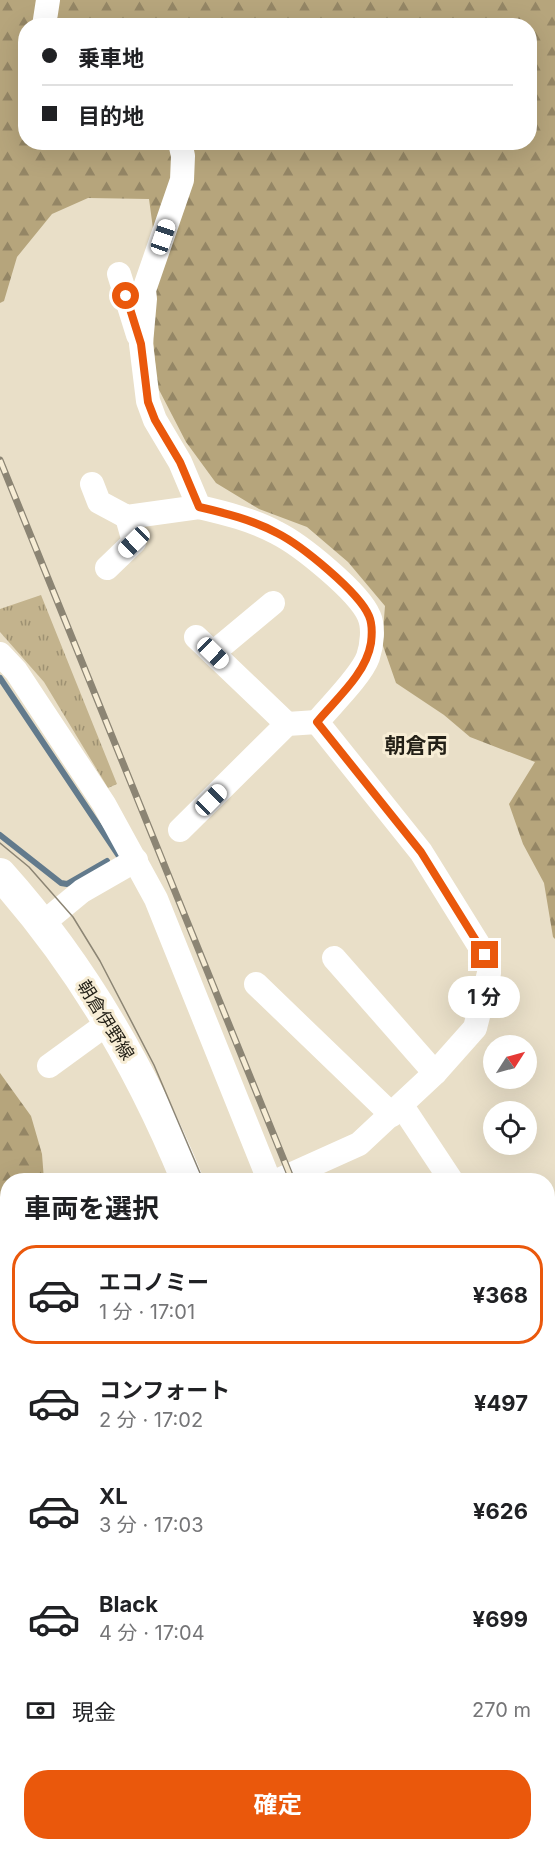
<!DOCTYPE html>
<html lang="ja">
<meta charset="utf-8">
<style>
:root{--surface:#fff;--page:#f6f6f6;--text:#202124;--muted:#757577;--line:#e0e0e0;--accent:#ea580c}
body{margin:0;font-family:Inter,"Noto Sans JP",sans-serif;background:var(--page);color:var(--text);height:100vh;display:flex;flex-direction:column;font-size:22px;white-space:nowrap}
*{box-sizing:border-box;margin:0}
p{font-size:20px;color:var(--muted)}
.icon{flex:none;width:33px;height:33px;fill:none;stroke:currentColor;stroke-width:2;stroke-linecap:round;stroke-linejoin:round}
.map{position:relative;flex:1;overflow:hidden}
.details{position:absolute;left:0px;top:1173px;width:555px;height:678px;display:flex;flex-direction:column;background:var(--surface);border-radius:24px 24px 0 0;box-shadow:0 6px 24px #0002}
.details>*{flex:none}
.banner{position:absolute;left:18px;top:18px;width:519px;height:132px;border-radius:24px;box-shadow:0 6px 24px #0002;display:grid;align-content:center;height:132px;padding:0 24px;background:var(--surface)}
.needle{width:39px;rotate:54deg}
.buttons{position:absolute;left:483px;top:1035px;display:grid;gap:12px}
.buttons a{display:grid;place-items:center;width:54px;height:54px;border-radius:50%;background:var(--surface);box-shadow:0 6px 24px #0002;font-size:30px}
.end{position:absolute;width:27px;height:27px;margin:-14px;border:8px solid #ea580c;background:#fff;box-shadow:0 0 0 3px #fff}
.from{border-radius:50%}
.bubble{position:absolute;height:42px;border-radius:21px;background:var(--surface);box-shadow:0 6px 24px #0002;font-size:20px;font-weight:700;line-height:42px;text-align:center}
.car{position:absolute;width:18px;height:36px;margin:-18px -9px;border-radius:8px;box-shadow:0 0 4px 2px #0007;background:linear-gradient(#fff 24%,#345 0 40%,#fff 0 76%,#345 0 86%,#fff 0)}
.banner b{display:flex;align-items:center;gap:21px;height:57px;font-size:22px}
.banner b+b{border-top:2px solid var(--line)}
.banner i{width:15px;height:15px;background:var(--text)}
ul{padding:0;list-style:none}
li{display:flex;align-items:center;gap:18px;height:99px;margin:0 12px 9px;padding:0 12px;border:3px solid transparent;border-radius:24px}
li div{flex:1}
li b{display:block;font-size:22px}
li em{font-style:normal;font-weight:700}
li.selected{border-color:var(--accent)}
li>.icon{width:54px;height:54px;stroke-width:1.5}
h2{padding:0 24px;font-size:27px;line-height:72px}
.pay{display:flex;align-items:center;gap:15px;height:66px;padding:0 24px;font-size:22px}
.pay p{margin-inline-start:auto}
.button{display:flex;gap:12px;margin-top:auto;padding:12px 24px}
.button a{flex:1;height:69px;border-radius:24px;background:var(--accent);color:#fff;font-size:24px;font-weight:700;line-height:69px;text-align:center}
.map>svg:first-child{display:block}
.forest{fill:url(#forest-firs);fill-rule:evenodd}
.park{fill:url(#park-tufts)}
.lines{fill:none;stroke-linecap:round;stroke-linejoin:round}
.stream{stroke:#627a8c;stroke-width:6}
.river{stroke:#7da1bf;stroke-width:38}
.minor{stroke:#fff;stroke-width:24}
.major{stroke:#fff;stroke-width:32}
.tram{stroke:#8c8574;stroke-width:1.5}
.rail-casing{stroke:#8c8574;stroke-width:7}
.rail{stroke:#f7edd5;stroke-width:4.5;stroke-dasharray:14;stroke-linecap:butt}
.route{stroke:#ea580c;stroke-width:8}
.labels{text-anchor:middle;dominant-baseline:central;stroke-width:6;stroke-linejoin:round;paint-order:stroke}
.street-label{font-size:18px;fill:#221f16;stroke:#f7edd5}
.quarter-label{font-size:21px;font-weight:bold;fill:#221f16;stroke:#f7edd5}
</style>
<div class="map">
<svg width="555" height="1851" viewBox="0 0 555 1851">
<defs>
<pattern id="forest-firs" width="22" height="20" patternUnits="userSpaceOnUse" patternTransform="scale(1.5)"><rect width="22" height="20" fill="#b6a57c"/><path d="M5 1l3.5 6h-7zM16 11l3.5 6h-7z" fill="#948665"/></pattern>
<pattern id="park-tufts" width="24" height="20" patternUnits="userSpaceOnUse" patternTransform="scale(1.5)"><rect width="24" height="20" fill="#c3b38d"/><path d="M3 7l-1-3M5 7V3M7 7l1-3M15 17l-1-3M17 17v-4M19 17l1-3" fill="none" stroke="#9e9172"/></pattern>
</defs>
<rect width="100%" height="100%" fill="#e9dfc8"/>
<!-- forest -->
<g class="forest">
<path d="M0,0h555v939l-2,-2 -9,-54 -21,-39 -14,-40 26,-42 -65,-25 -26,-22 -48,-32 -14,-40 3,-37 -37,-44 -41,-35 -48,-18 -43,-26 -30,-41 -29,-56 -4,-48 4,-80 -8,-59 -61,-1 -36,16 -35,43 -13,44 -4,2zM26,26h504v116h-504z"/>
<path d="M0,1073l31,43 11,38 2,26h-36v440l-8,2z"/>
</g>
<!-- park -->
<path class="park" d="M41,595l76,189 -9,4 -64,-106 -44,-50v-23z"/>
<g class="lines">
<!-- stream -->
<g class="stream">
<path d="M0,678l121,181"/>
<path d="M0,835l61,48 6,1 40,-23"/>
<path d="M258,1851l12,-7"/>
</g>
<!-- river -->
<g class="river">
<path d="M548,1749l7,-11"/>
<path d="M481,1851l3,-7"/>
</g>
<!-- minor -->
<g class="minor">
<path d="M44,26l4,-26"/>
<path d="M180,142l3,14 -1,24 -38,110 1,9 -4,45 7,57 7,19 25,42 19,45c26,6 54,13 78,26 24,12 82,59 92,83 5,11 3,29 -1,41 -7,19 -37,48 -51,65l104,130 64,103 4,10v8l-14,55 -40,45 -76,71 -80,36"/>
<path d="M119,274l19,61"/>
<path d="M92,484l7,18 28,15 72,-10"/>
<path d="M107,568l27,-26 -7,-25"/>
<path d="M196,637l91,87"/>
<path d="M213,653l60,-50"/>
<path d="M0,654l16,17 88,133 52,95 113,281"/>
<path d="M180,830l107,-106 30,-2"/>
<path d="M42,924l40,-33 54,-31"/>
<path d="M334,958l101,115"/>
<path d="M256,984l136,131"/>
<path d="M49,1066l59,-43"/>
<path d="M402,1106l49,74"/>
<path d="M548,1314l7,8"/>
<path d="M548,1373l7,-9"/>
<path d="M548,1517l7,-21"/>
<path d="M548,1702l7,-2"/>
<path d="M130,1844l1,7"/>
<path d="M468,1844l2,7"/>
<path d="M181,1851l3,-7"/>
</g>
<!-- major -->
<g class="major">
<path d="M0,874c80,89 142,196 187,306"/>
<path d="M354,1844l2,7"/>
</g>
<!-- tram -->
<g class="tram">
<path d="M0,843l29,24 44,50 27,44 54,104 49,115"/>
<path d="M374,1844l2,7"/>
</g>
<defs>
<g id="rail">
<path d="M0,460l292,720"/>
<path d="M548,1791l7,16"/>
</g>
</defs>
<!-- rail casing -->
<use href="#rail" class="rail-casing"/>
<!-- rail -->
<use href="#rail" class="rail"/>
</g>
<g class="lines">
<!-- route -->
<path class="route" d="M126,296l15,48 7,58 7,18 25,42 19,45c26,6 54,13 78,26 24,12 82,59 92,83 3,7 3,19 2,27 -5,31 -35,56 -54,79l104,130 64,103"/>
</g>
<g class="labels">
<!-- street labels -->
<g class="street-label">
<text transform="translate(106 1020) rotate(58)">朝倉伊野線</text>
</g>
<!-- quarter labels -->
<g class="quarter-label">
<text x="416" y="745">朝倉丙</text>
</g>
</g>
</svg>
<div class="buttons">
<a><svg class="needle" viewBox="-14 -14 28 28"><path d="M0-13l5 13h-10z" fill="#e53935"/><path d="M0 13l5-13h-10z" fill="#757577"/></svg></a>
<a><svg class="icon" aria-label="locate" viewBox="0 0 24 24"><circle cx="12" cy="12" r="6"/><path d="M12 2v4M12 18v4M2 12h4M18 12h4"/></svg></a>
</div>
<i class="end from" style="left:126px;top:296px"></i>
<i class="end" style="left:485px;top:955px"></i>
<div class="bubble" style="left:448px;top:976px;width:72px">1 分</div>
<i class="car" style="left:163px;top:237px;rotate:19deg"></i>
<i class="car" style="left:134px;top:542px;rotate:226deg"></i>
<i class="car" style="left:213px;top:653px;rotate:134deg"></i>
<i class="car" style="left:211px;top:800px;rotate:45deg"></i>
<div class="banner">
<b><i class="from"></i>乗車地</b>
<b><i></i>目的地</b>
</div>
<section class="details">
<h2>車両を選択</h2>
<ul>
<li class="selected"><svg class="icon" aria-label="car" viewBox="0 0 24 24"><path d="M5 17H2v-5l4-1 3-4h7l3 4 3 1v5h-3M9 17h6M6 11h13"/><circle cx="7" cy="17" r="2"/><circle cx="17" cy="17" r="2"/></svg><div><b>エコノミー</b><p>1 分 · 17:01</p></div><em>¥368</em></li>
<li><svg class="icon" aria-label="car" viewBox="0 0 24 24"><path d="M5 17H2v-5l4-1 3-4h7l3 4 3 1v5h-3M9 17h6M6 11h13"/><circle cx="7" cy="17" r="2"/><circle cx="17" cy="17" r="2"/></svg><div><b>コンフォート</b><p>2 分 · 17:02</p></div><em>¥497</em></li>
<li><svg class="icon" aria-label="car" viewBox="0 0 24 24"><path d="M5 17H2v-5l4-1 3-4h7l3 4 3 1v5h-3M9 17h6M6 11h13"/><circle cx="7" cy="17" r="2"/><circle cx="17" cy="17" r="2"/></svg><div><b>XL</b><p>3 分 · 17:03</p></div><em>¥626</em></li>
<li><svg class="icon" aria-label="car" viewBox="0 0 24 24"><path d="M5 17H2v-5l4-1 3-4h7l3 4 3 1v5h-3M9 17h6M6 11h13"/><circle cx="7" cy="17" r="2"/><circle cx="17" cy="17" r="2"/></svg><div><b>Black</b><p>4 分 · 17:04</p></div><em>¥699</em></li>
</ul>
<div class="pay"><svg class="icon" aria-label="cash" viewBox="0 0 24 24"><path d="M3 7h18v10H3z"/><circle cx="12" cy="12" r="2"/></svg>現金<p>270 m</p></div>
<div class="button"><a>確定</a></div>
</section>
</div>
